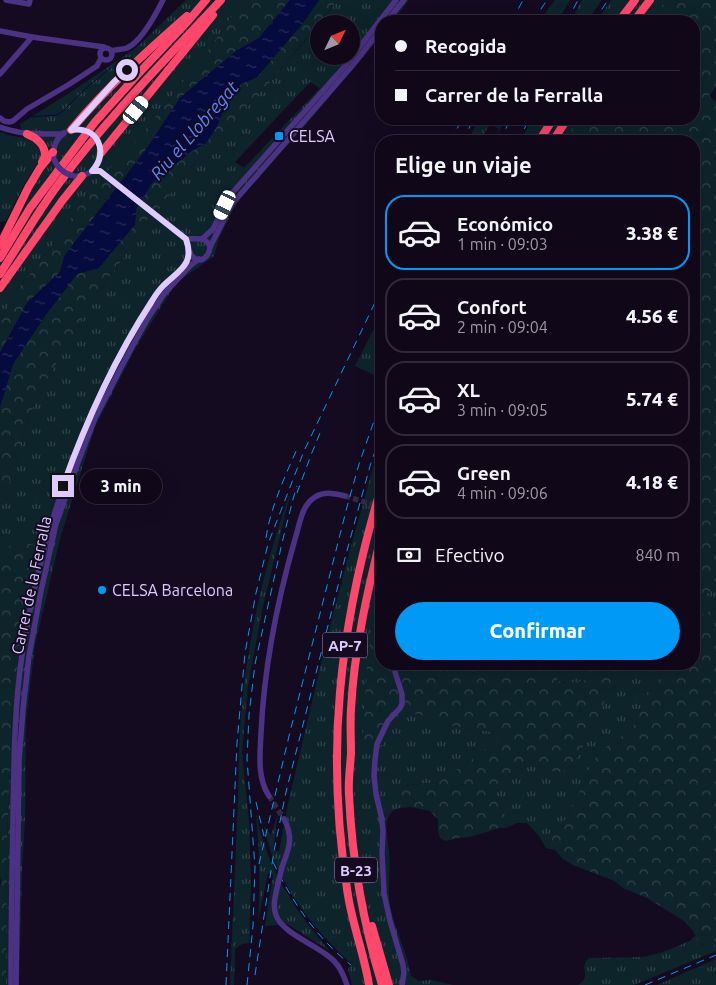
<!DOCTYPE html>
<html lang="es">
<meta charset="utf-8">
<style>
:root{--surface:#100819;--page:#191122;--text:#f1f3f6;--muted:#9c9aa2;--line:#302938;--accent:#0099f6}
body{margin:0;font-family:Ubuntu,sans-serif;background:var(--page);color:var(--text);height:100vh;display:flex;flex-direction:column;font-size:19px;white-space:nowrap}
*{box-sizing:border-box;margin:0}
p{font-size:16px;color:var(--muted)}
.icon{flex:none;width:28px;height:28px;fill:none;stroke:currentColor;stroke-width:2;stroke-linecap:round;stroke-linejoin:round}
.map{position:relative;flex:1;overflow:hidden}
.drawer{position:absolute;left:375px;top:135px;width:325px;height:535px;display:flex;flex-direction:column;background:var(--surface);border-radius:20px;box-shadow:0 5px 20px #0002,0 0 0 1px var(--line)}
.drawer>*{flex:none}
.hud{position:absolute;left:375px;top:15px;width:325px;height:110px;border-radius:20px;box-shadow:0 5px 20px #0002,0 0 0 1px var(--line);display:grid;align-content:center;height:110px;padding:0 20px;background:var(--surface)}
.needle{width:32px;rotate:47deg}
.fabs{position:absolute;left:310px;top:15px;display:grid;gap:10px}
.fabs a{display:grid;place-items:center;width:50px;height:50px;border-radius:50%;background:var(--surface);box-shadow:0 5px 20px #0002,0 0 0 1px var(--line);font-size:25px}
.end{position:absolute;width:22px;height:22px;margin:-11px;border:6px solid #dfcbff;background:#111;box-shadow:0 0 0 2px #111}
.from{border-radius:50%}
.bubble{position:absolute;height:35px;border-radius:18px;background:var(--surface);box-shadow:0 5px 20px #0002,0 0 0 1px var(--line);font-size:16px;font-weight:800;line-height:35px;text-align:center}
.car{position:absolute;width:15px;height:30px;margin:-15px -8px;border-radius:6px;box-shadow:0 0 4px 1px #0007;background:linear-gradient(#fff 24%,#345 0 40%,#fff 0 76%,#345 0 86%,#fff 0)}
.hud b{display:flex;align-items:center;gap:18px;height:48px;font-size:19px}
.hud b+b{border-top:1px solid var(--line)}
.hud i{width:12px;height:12px;background:var(--text)}
ul{padding:0;list-style:none}
li{display:flex;align-items:center;gap:15px;height:75px;margin:0 10px 8px;padding:0 10px;border:2px solid var(--line);border-radius:20px}
li div{flex:1}
li b{display:block;font-size:19px}
li em{font-style:normal;font-weight:800}
li.current{border-color:var(--accent)}
li>.icon{width:45px;height:45px;stroke-width:1.5}
h2{padding:0 20px;font-size:22px;line-height:60px}
.pay{display:flex;align-items:center;gap:12px;height:55px;padding:0 20px;font-size:19px}
.pay p{margin-inline-start:auto}
.button{display:flex;gap:10px;margin-top:auto;padding:10px 20px}
.button a{flex:1;height:58px;border-radius:30px;background:var(--accent);color:#fff;font-size:20px;font-weight:800;line-height:58px;text-align:center}
.map>svg:first-child{display:block}
.grass{fill:url(#grass-tufts);fill-rule:evenodd}
.forest{fill:url(#forest-crowns)}
.water{fill:url(#water-ripples)}
.lines{fill:none;stroke-linecap:round;stroke-linejoin:round}
.stream{stroke:#050a3f;stroke-width:1}
.minor-tunnel{stroke:#332842;stroke-width:5.5;stroke-dasharray:5.5 3;stroke-linecap:butt}
.minor{stroke:#4c3284;stroke-width:5.5}
.highway{stroke:#ff466b;stroke-width:8}
.rail{stroke:#0099f6;stroke-width:1;stroke-dasharray:8 6;stroke-linecap:butt}
.minor-bridge{stroke:#4c3284;stroke-width:5.5}
.route{stroke:#dfcbff;stroke-width:6}
.poi-dot{fill:#0099f6;stroke:#150b21;stroke-width:2}
.labels{text-anchor:middle;dominant-baseline:central;stroke-width:4;stroke-linejoin:round;paint-order:stroke}
.shield{fill:#150b21;stroke:#a291bc;stroke-width:1}
.shield-label{font-size:15px;font-weight:bold;fill:#dfcbff}
.poi-label{font-size:16px;fill:#dfcbff;stroke:#150b21;text-anchor:start}
.street-label{font-size:16px;fill:#dfcbff;stroke:#150b21}
.water-label{font-size:18px;font-style:italic;fill:#5984ff;stroke:#150b21}
</style>
<div class="map">
<svg width="716" height="985" viewBox="0 0 716 985">
<defs>
<pattern id="grass-tufts" width="24" height="20" patternUnits="userSpaceOnUse" patternTransform="scale(1.25)"><rect width="24" height="20" fill="#0e242b"/><path d="M3 7l-1-3M5 7V3M7 7l1-3M15 17l-1-3M17 17v-4M19 17l1-3" fill="none" stroke="#31424b"/></pattern>
<pattern id="forest-crowns" width="20" height="18" patternUnits="userSpaceOnUse" patternTransform="scale(1.25)"><rect width="20" height="18" fill="#0e242b"/><path d="M2 6a3 3 0 1 1 6 0M12 15a3 3 0 1 1 6 0" fill="none" stroke="#31424b"/></pattern>
<pattern id="water-ripples" width="26" height="14" patternUnits="userSpaceOnUse" patternTransform="scale(1.25)"><rect width="26" height="14" fill="#050a3f"/><path d="M2 4q2-2 4 0t4 0M15 11q2-2 4 0t4 0" fill="none" stroke="#292c5c"/></pattern>
</defs>
<rect width="100%" height="100%" fill="#150b21"/>
<!-- grass -->
<g class="grass">
<path d="M186,0h60l-17,20 -5,8 -21,29 -66,83 -13,13 -38,43 -36,53 -32,40 -18,33v-86l25,-51 17,-27v-4l-5,10 -13,21 -18,36 -6,1v-90l7,3 17,3 -4,-14 51,-32 65,-44z"/>
<path d="M338,0h71l-16,21h-12v15l-73,86 -68,75 -21,41 -5,18 -38,27 -41,66 -40,78 -34,108 -26,110 -9,75 -1,98 -3,52 -3,115h-13l1,-147 5,-123 14,-115 10,-54 -36,5v-44l15,-40 9,-35 6,-19 19,-37 42,-75 31,-41 21,-36 20,-21 33,-42 20,-19 17,-21 38,-40 48,-57v32h32v-32h-32zM310,82l10,6 -76,80 -9,-6z"/>
<path d="M555,0h15l-12,21h-18z"/>
<path d="M582,0h20l-15,21h-16z"/>
<path d="M611,0h58l-17,21h-55z"/>
<path d="M479,119h27l-13,22 6,-12 -9,-5 -10,17h-12z"/>
<path d="M533,119h45l-15,22h-43z"/>
<path d="M381,315v63l-26,-12z"/>
<path d="M381,442v141l-13,69 15,93c3,-16 19,-35 38,-30 9,2 16,8 25,10 12,2 23,4 35,6 5,0 10,0 15,1l2,6 -16,14 -17,12 -20,15 -6,3 -32,3 -8,8 2,5 10,9c-7,1 -17,0 -21,7 -7,9 -2,26 -1,37 2,18 -2,37 1,55 5,24 17,46 21,70l8,5 12,-1 23,5h-102l-4,-16 4,-5c-34,-30 -65,-69 -81,-112 -3,-8 -5,-17 -7,-26l7,9 7,-22 -5,37 6,1 9,-47 39,-166 25,-95 24,-86z"/>
<path d="M291,491l-28,115 -15,79 -6,68 7,68 2,63 -2,59 -7,1 -7,5 -1,36h-4c2,-54 5,-109 7,-163 2,-30 1,-61 3,-91 5,-81 23,-164 51,-240z"/>
<path d="M716,588v20l-15,7 -7,7v-22z"/>
<path d="M579,664h35c-16,10 -37,26 -57,16v-6l6,-4z"/>
<path d="M629,664h35l-6,17 -14,20 -8,22 -9,10 -15,9 -37,61c-4,4 -5,9 -8,14 -7,10 -15,20 -21,31l-7,-12 -12,-13h-10l-11,5 1,-9 -13,-25v-6c12,-12 30,-26 48,-21 6,1 12,7 18,5 13,-3 23,-26 29,-36 2,-4 5,-8 7,-13 4,-10 7,-20 12,-29 5,-10 14,-19 21,-28z"/>
<path d="M256,813c10,54 38,97 74,138l-43,-27 -22,2 8,-51 -5,-2 -10,48c3,-36 1,-72 -2,-108z"/>
<path d="M716,895v28c-4,-10 -11,-21 0,-28z"/>
<path d="M695,936l7,9 6,3 8,-4v7l-82,34h-56c16,-10 -1,-16 11,-27l55,-1 19,-5 27,-11z"/>
<path d="M716,959v26h-59z"/>
</g>
<!-- forest -->
<g class="forest">
<path d="M246,0h44l-31,38 -23,13 -56,47 -33,50 -82,107 -5,17 -33,31 -27,50v-31l18,-33 32,-40 36,-53 38,-43 13,-13 66,-83 21,-29 5,-8z"/>
<path d="M319,0h19l-67,81 -38,40 -17,21 -20,19 -33,42 -20,21 -21,36 -26,34 -47,82 -19,37 -6,19 -9,35 -15,40v-100l13,-43 32,-48 32,-42 22,-7 36,-42 1,-16 16,-26 40,-32 14,-8 10,-15 10,-23 15,-21 16,-7 46,-54z"/>
<path d="M669,0h47v86l-7,10 7,6v486l-22,12v-459h-131l15,-22h116v-98h-42z"/>
<path d="M17,539l19,7 -10,54 -14,115 -5,123 -1,147h-6v-98l1,-6 -1,-5v-325l6,-1z"/>
<path d="M381,583v81h198l-16,6 -6,4v6l6,3h6l17,-3 5,-2 23,-14h15v2c-7,9 -16,18 -21,28 -5,9 -7,19 -12,29 -2,5 -5,9 -7,13 -6,10 -16,33 -29,36 -6,2 -12,-4 -18,-5 -18,-5 -36,9 -48,21v6l13,25 -1,9h-7l-29,9 -12,1 -13,3 -5,-3 -2,-6v-12l-8,-9 -19,-4 -10,-9 -2,-5 2,-7 38,-4 43,-30 16,-14 -2,-6c-5,-1 -10,-1 -15,-1 -12,-2 -23,-4 -35,-6 -9,-2 -16,-8 -25,-10 -19,-5 -35,14 -38,30l-5,4 -6,-1 -8,-9 -1,-6 5,-81z"/>
<path d="M716,608v287c-13,7 -2,18 0,29 0,6 0,14 0,20l-8,4 -5,-3 -5,-4 -5,-10 -9,-10 -37,-23 -24,-10 -10,-8 -6,-2 -34,-13 -10,-6 -8,-9 -9,-2 8,-14 15,-20 2,-6 4,-5 13,-33 10,-16 14,-12 15,-9 9,-10 8,-22 14,-20 6,-17h30v-42l7,-7z"/>
</g>
<!-- water -->
<path class="water" d="M290,0h29l-16,23 -46,54 -16,7 -15,21 -10,23 -10,15 -14,8 -40,32 -16,26 -1,15 -36,44 -22,6 -32,42 -32,48 -13,43v-54l27,-50 33,-31 5,-17 82,-107 33,-50 56,-47 23,-13z"/>
<g class="lines">
<!-- stream -->
<path class="stream" d="M24,120l2,-3 31,-2 6,-4 23,-23 26,-21"/>
<!-- minor-tunnel -->
<g class="minor-tunnel">
<path d="M345,496l36,11"/>
<path d="M269,796l15,23"/>
</g>
<!-- minor -->
<g class="minor">
<path d="M6,0l23,4 1,-4"/>
<path d="M387,21l17,-21"/>
<path d="M0,31l32,6 72,10"/>
<circle cx="106" cy="54" r="6"/>
<path d="M111,51c5,-2 11,-1 16,-3 15,-7 29,-34 36,-48"/>
<path d="M0,74l32,-37"/>
<path d="M0,118l4,3 5,1 4,-1 14,-12 41,-24 29,-19 4,-8"/>
<path d="M0,127c21,8 41,7 63,7"/>
<path d="M54,155c-1,-10 3,-17 10,-22"/>
<path d="M92,171h8l86,68c2,5 3,13 6,17 8,9 17,1 18,-9l22,-43 120,-138 29,-37"/>
<path d="M78,176c14,-1 23,-11 23,-25"/>
<path d="M186,239c10,0 20,-3 24,8"/>
<path d="M202,239l11,-10 12,-24 8,-13 111,-125 52,-67"/>
<path d="M397,664l-2,8 7,22v10l-2,4 -12,13 -11,23 -2,15 -1,17 2,18 5,21 2,15 -1,23 2,40 6,28 13,44 1,8 -2,12"/>
<path d="M269,796c-12,-18 -9,-42 -8,-63 3,-65 16,-131 34,-194 4,-12 6,-29 15,-38 11,-11 23,-8 35,-5"/>
<path d="M282,867c7,-18 12,-30 2,-48"/>
<path d="M278,884c-2,10 -6,21 -2,31 6,19 44,31 58,46 7,7 10,15 13,24"/>
<path d="M11,985c0,-56 1,-111 2,-167 1,-54 1,-109 9,-163 11,-71 29,-142 57,-209 20,-51 43,-100 73,-146 13,-19 31,-25 38,-48"/>
<path d="M16,985l3,-224 4,-52 6,-53 12,-65 15,-67 21,-59 18,-47 31,-60 22,-40 16,-24 27,-29 8,-6"/>
</g>
<!-- highway -->
<g class="highway">
<path d="M619,21l16,-21"/>
<path d="M634,21l16,-21"/>
<path d="M71,130c35,-42 75,-78 116,-114"/>
<path d="M27,134c8,3 18,10 18,21 0,2 -2,5 -3,7"/>
<path d="M539,141l14,-22"/>
<path d="M553,141l14,-22"/>
<path d="M101,153l112,-138"/>
<path d="M0,245l28,-57 12,-20 13,-16"/>
<path d="M0,258l30,-50 65,-86 44,-49 50,-53 17,-20"/>
<path d="M0,274c20,-31 38,-63 60,-92 48,-65 106,-123 161,-182"/>
<path d="M0,288l62,-87 20,-25"/>
<path d="M381,537c-14,56 -27,114 -30,172 -1,15 0,30 0,45 -1,14 -3,28 -2,41 3,65 14,128 33,190"/>
<path d="M372,926l17,59"/>
<path d="M369,985c-5,-32 -18,-64 -22,-96 -10,-65 -13,-131 -7,-197 6,-69 21,-138 41,-204"/>
</g>
<!-- rail -->
<g class="rail">
<path d="M512,21l11,-21"/>
<path d="M533,21l14,-21"/>
<path d="M567,21l11,-21"/>
<path d="M594,21l14,-21"/>
<path d="M451,141l11,-22"/>
<path d="M462,141l12,-22"/>
<path d="M499,141l12,-22"/>
<path d="M517,141l13,-22"/>
<path d="M297,493l14,-38 9,-22"/>
<path d="M266,538c4,-29 19,-62 31,-89"/>
<path d="M256,802l8,34"/>
<path d="M273,862c19,40 43,75 78,103"/>
<path d="M259,864l30,-128 58,-229 12,-43 22,-63"/>
<path d="M255,975l19,-124 12,-59 59,-234 25,-92 11,-32"/>
<path d="M226,985l11,-242 8,-90 11,-60 12,-49 36,-93 77,-161"/>
<path d="M247,985l6,-59 2,-59 -8,-108 2,-44 6,-51 27,-121 11,-44 4,-13"/>
<path d="M645,985l71,-30"/>
</g>
<!-- minor-bridge -->
<g class="minor-bridge">
<path d="M79,129c11,2 18,8 21,18"/>
<path d="M54,159c4,10 10,15 20,17"/>
<path d="M278,884l4,-17"/>
</g>
</g>
<g class="lines">
<!-- route -->
<path class="route" d="M63,486c23,-65 52,-128 89,-185 3,-5 7,-11 11,-15 16,-16 32,-21 23,-47l-86,-68h-8c18,-19 5,-46 -21,-41l43,-48 13,-12"/>
</g>
<!-- markers -->
<g class="poi-dot">
<rect x="274" y="131" width="10" height="10" rx="2.5"/>
<circle cx="102" cy="590" r="5"/>
</g>
<g class="labels">
<!-- shield labels -->
<g class="shield">
<rect x="322.5" y="632.5" width="45" height="25" rx="4"/>
<rect x="335" y="857.5" width="42" height="25" rx="4"/>
</g>
<g class="shield-label">
<text x="345" y="645">AP-7</text>
<text x="356" y="870">B-23</text>
</g>
<!-- poi labels -->
<g class="poi-label">
<text x="289" y="136">CELSA</text>
<text x="112" y="590">CELSA Barcelona</text>
</g>
<!-- street labels -->
<g class="street-label">
<text transform="translate(31 585) rotate(-78)">Carrer de la Ferralla</text>
</g>
<!-- water labels -->
<g class="water-label">
<text transform="translate(194 130) rotate(-49)">Riu el Llobregat</text>
</g>
</g>
</svg>
<div class="fabs">
<a><svg class="needle" viewBox="-14 -14 28 28"><path d="M0-13l5 13h-10z" fill="#e53935"/><path d="M0 13l5-13h-10z" fill="#9c9aa2"/></svg></a>
</div>
<i class="end from" style="left:127px;top:70px"></i>
<i class="end" style="left:63px;top:486px"></i>
<div class="bubble" style="left:80px;top:469px;width:82px">3 min</div>
<i class="car" style="left:136px;top:110px;rotate:39deg"></i>
<i class="car" style="left:225px;top:205px;rotate:205deg"></i>
<div class="hud">
<b><i class="from"></i>Recogida</b>
<b><i></i>Carrer de la Ferralla</b>
</div>
<section class="drawer">
<h2>Elige un viaje</h2>
<ul>
<li class="current"><svg class="icon" aria-label="car" viewBox="0 0 24 24"><path d="M5 17H2v-5l4-1 3-4h7l3 4 3 1v5h-3M9 17h6M6 11h13"/><circle cx="7" cy="17" r="2"/><circle cx="17" cy="17" r="2"/></svg><div><b>Económico</b><p>1 min · 09:03</p></div><em>3.38 €</em></li>
<li><svg class="icon" aria-label="car" viewBox="0 0 24 24"><path d="M5 17H2v-5l4-1 3-4h7l3 4 3 1v5h-3M9 17h6M6 11h13"/><circle cx="7" cy="17" r="2"/><circle cx="17" cy="17" r="2"/></svg><div><b>Confort</b><p>2 min · 09:04</p></div><em>4.56 €</em></li>
<li><svg class="icon" aria-label="car" viewBox="0 0 24 24"><path d="M5 17H2v-5l4-1 3-4h7l3 4 3 1v5h-3M9 17h6M6 11h13"/><circle cx="7" cy="17" r="2"/><circle cx="17" cy="17" r="2"/></svg><div><b>XL</b><p>3 min · 09:05</p></div><em>5.74 €</em></li>
<li><svg class="icon" aria-label="car" viewBox="0 0 24 24"><path d="M5 17H2v-5l4-1 3-4h7l3 4 3 1v5h-3M9 17h6M6 11h13"/><circle cx="7" cy="17" r="2"/><circle cx="17" cy="17" r="2"/></svg><div><b>Green</b><p>4 min · 09:06</p></div><em>4.18 €</em></li>
</ul>
<div class="pay"><svg class="icon" aria-label="cash" viewBox="0 0 24 24"><path d="M3 7h18v10H3z"/><circle cx="12" cy="12" r="2"/></svg>Efectivo<p>840 m</p></div>
<div class="button"><a>Confirmar</a></div>
</section>
</div>
